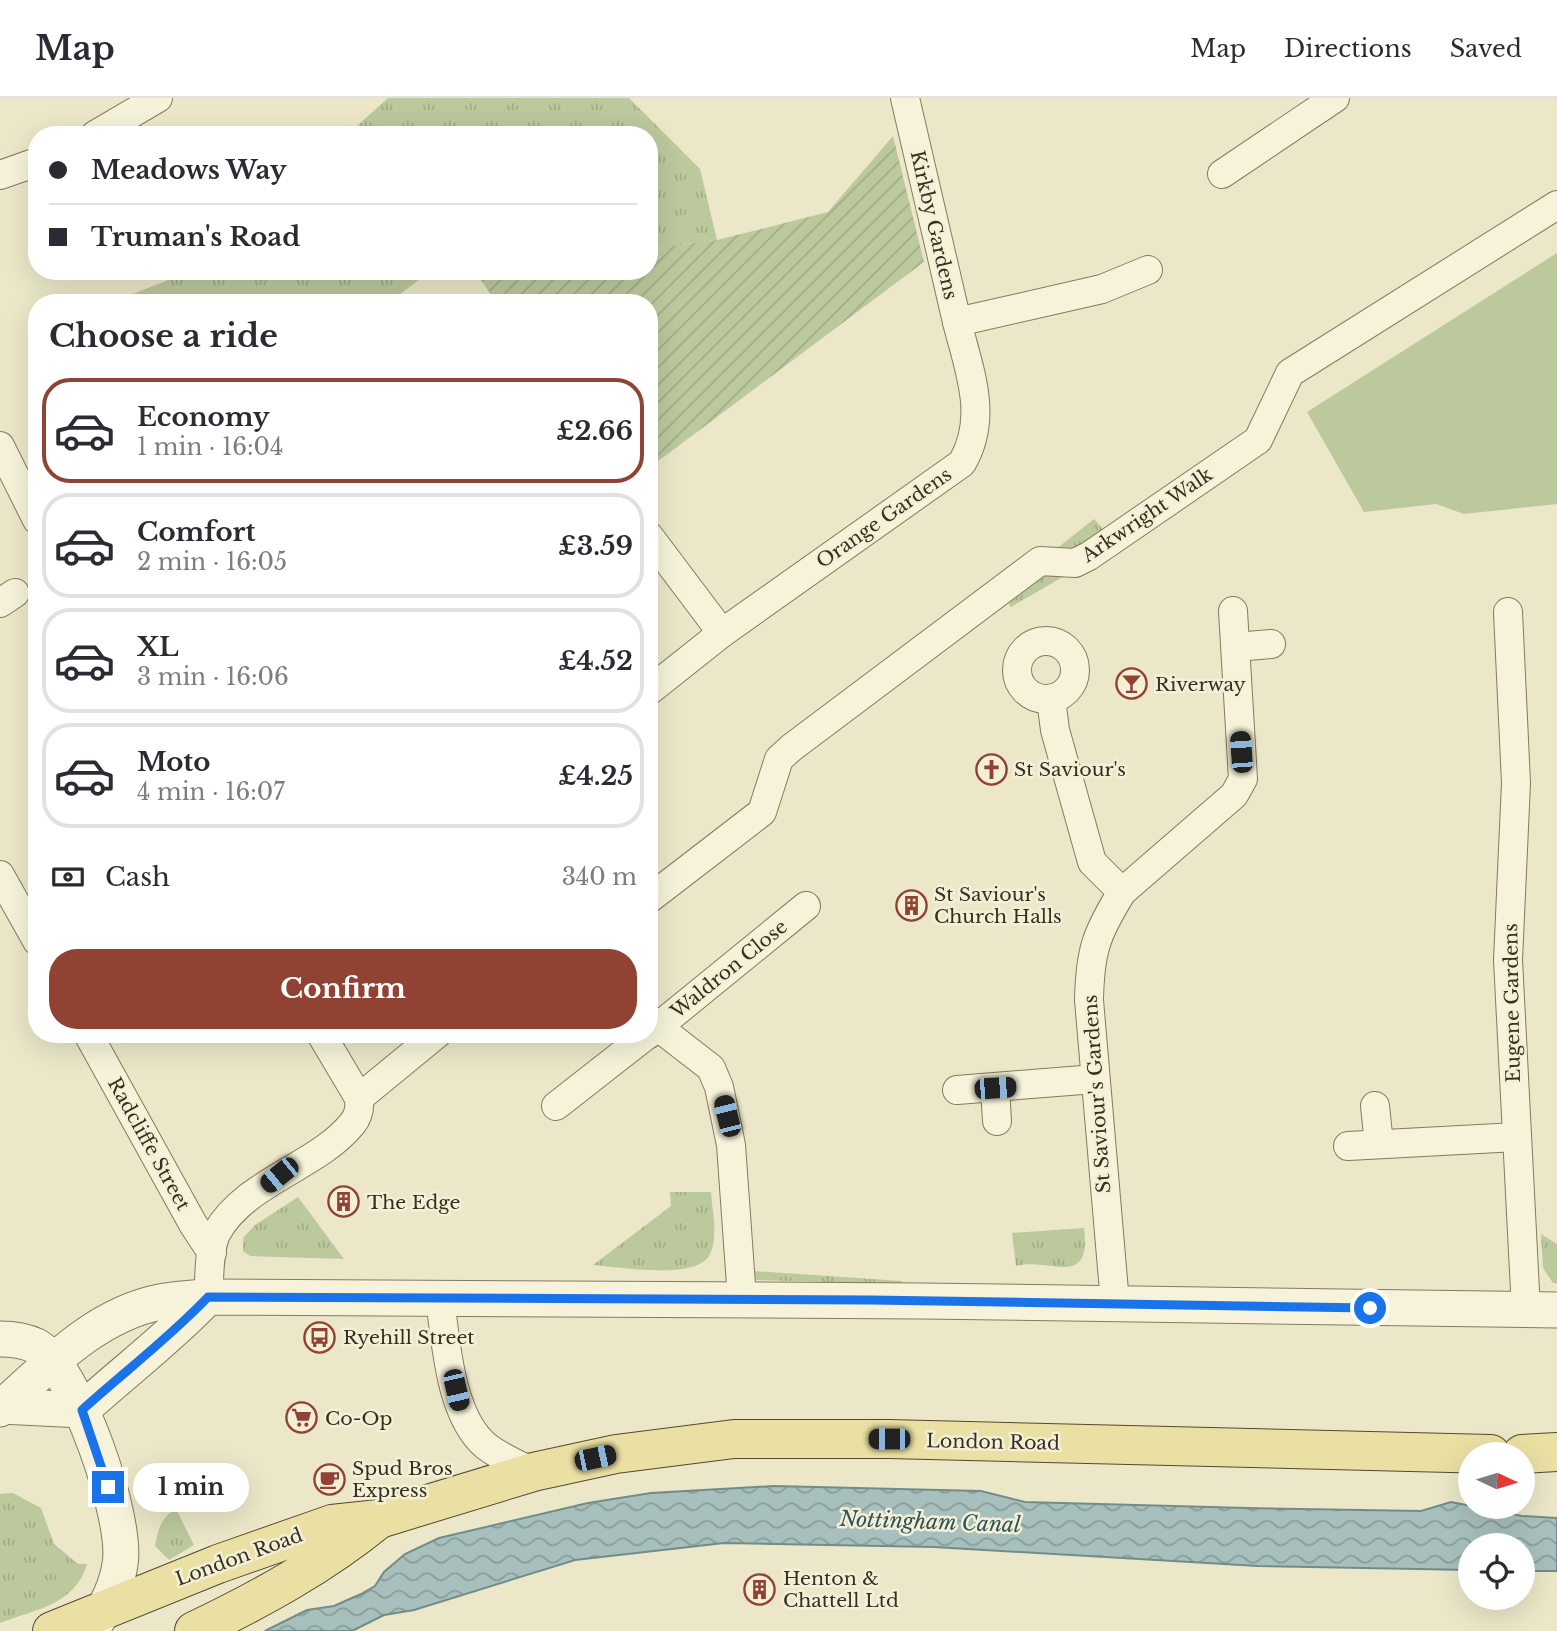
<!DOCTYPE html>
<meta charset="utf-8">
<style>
:root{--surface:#fff;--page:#f2f2f3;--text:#2b2b33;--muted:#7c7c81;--line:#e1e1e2;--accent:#904233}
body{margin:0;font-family:"Libre Baskerville",serif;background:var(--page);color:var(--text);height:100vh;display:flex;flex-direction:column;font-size:26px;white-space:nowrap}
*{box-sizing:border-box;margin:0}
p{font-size:23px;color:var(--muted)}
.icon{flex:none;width:38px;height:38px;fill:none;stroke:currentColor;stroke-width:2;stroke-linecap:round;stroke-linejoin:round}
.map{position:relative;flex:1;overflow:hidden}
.sheet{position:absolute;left:28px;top:196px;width:630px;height:749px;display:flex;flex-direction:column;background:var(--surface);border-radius:28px;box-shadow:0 7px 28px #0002}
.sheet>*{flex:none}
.hud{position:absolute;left:28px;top:28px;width:630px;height:154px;border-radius:28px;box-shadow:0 7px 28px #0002;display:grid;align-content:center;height:154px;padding:0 21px;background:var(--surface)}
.needle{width:46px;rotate:94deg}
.controls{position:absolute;left:1458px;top:1344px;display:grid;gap:14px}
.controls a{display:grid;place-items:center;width:77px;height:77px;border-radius:50%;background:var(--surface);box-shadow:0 7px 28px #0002;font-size:35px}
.end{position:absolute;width:32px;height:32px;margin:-16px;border:9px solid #1a73e8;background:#fff;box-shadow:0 0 0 4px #fff}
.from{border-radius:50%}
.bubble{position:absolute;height:49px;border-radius:24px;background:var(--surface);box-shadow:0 7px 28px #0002;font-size:23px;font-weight:700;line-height:49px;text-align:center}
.car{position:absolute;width:21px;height:42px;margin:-21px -10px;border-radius:9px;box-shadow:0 0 5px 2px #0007;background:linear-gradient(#222 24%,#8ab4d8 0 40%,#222 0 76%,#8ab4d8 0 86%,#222 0)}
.hud b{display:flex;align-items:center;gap:24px;height:66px;font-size:26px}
.hud b+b{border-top:2px solid var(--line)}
.hud i{width:18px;height:18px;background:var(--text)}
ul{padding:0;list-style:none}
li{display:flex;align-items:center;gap:21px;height:105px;margin:0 14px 10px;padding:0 7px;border:4px solid var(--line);border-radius:28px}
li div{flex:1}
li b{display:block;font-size:26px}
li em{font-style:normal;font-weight:700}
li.current{border-color:var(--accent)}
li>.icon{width:63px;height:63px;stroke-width:1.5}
h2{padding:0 21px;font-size:32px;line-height:84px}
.pay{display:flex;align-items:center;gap:18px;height:77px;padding:0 21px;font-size:26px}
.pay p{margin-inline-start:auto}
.button{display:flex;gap:14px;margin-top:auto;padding:14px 21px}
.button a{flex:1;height:80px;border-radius:28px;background:var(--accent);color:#fff;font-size:28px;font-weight:700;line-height:80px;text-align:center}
header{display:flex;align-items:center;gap:42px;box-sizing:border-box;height:98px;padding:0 35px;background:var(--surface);border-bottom:2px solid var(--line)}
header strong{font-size:33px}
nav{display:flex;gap:38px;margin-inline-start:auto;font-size:24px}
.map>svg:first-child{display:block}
.grass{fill:url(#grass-tufts)}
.park{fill:#bcc99c}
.garden{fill:url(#garden-furrows)}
.water{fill:url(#water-waves);stroke:#708d8b;stroke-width:2}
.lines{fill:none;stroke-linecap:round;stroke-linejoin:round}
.minor-casing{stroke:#867a5e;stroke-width:30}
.tertiary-casing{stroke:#867a5e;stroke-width:37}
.primary-casing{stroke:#544832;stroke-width:40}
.minor{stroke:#f6f3da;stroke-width:28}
.tertiary{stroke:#f6f3da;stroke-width:35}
.primary{stroke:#ebe0a3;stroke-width:38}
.route{stroke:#1a73e8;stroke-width:9}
.labels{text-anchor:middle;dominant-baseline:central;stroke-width:5;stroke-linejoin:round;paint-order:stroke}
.street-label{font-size:19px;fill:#372f21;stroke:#f3f0d7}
.poi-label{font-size:19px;fill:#372f21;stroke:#f3f0d7;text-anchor:start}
.water-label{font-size:21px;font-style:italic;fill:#315256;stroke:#f3f0d7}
</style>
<header>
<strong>Map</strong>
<nav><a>Map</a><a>Directions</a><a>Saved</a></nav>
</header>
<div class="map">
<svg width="1557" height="1533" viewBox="0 0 1557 1533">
<defs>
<pattern id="grass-tufts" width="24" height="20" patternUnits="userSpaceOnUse" patternTransform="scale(1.75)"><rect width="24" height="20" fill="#bcc99c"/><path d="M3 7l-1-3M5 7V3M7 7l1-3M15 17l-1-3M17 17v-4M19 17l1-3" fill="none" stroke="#a2ad86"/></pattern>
<pattern id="garden-furrows" width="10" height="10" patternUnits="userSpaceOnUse" patternTransform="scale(1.75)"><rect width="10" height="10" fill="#bcc99c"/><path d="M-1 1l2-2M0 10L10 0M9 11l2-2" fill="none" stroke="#a2ad86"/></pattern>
<pattern id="water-waves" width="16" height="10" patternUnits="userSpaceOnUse" patternTransform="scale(1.75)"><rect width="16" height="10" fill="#a8c0bd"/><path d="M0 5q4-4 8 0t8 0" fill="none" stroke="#8a9c99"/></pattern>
</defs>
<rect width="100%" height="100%" fill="#ebe7c8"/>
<!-- grass -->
<g class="grass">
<path d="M388,0h241l71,71 17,71 -68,9v-114h-302z"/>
<path d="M178,173h253l-43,32h-279l57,-22z"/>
<path d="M1094,421l14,16 -37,23 -20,-5z"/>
<path d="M1043,472l25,4 -57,33 -6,-10z"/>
<path d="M670,1094h41c1,18 8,47 -2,64 -15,24 -90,11 -116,9l78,-59z"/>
<path d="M298,1099l46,62 -94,-3 -7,-5v-13l12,-13z"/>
<path d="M1084,1130c8,62 -35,29 -68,38l-4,-33z"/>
<path d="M1541,1136l16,10v39h-4l-10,-15z"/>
<path d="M753,1173l149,10 -1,3 -145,-4z"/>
<path d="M13,1395l28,15 13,36 24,20h9c-12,41 -51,45 -87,59v-129z"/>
<path d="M176,1411l18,36 -25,15 -14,-14c3,-16 6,-29 21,-37z"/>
</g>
<!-- park -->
<path class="park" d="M1557,155v251l-93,10 -28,-10 -72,8 -57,-100z"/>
<!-- garden -->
<path class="garden" d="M893,38l31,126 -275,206v-165h-152l-22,-31 174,-1v-22l68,-9 111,-28z"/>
<!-- water -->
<path class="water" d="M774,1388l207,5 44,11 222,6 174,3 30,-9 71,14 35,2v53h-34l-1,-26h-52v25l-212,-4 -324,-19 -210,-4 -149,17 -161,50 -30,5 -32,16h-87l42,-21 27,-4 27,-12 14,-8 9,-14 21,-18 34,-16 149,-35 63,-10z"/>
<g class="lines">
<defs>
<g id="minor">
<path d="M905,0l52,224 145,-33 46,-19"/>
<path d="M95,37l63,-37"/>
<path d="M1222,76l113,-76"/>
<path d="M0,77l37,-13"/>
<path d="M0,348l37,74"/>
<path d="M649,438l73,97"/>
<path d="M0,505l15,-10"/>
<path d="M1508,514l8,171 -8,177 18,350"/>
<circle cx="1046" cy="572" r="29"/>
<path d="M1236,549l35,-3"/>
<path d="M649,593l73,-58 240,-170c27,-46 7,-93 -5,-141"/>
<path d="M1051,601l4,31 37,132 30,30c-26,42 -32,59 -33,108l26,303"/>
<path d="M0,777l37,66"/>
<path d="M1122,794l112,-97 9,-16 -10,-168"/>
<path d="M649,801l113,-87 17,-53 12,-11 249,-187 35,2 14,-7 169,-116 32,-67 267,-168"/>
<path d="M658,929l53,41 8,19 12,58 11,154"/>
<path d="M88,936l105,190 19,29"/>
<path d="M649,936l157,-128"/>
<path d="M995,990l2,33"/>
<path d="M957,992l138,-11"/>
<path d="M359,1000l78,-64"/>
<path d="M556,1008l92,-72"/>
<path d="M1375,1008l4,38"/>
<path d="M1348,1048l169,-9"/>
<path d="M208,1199c2,-19 0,-48 9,-65 29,-51 100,-65 135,-108 7,-8 8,-16 7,-26l-38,-64"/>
<path d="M440,1201c6,44 10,117 46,147 14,11 31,18 47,26"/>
</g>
<g id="tertiary">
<path d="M0,1241c13,0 24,1 36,7 40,21 92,174 84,218 -3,22 -15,45 -27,63"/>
<path d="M0,1308l82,4c42,-38 87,-72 126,-113"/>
<path d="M0,1311c47,-42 95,-94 160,-107 16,-3 32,-4 48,-5l714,4 635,9"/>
</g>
<g id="primary">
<path d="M1522,1356l35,-2"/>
<path d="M52,1533l166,-67 114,-40 47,-5 154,-47 83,-18 118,-15h155l602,15"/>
<path d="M194,1533c65,-31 129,-66 185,-112"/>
</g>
</defs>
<!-- minor casing -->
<use href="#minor" class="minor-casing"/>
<!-- tertiary casing -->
<use href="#tertiary" class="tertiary-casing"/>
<!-- primary casing -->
<use href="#primary" class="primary-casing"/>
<!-- minor -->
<use href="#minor" class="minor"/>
<!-- tertiary -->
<use href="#tertiary" class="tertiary"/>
<!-- primary -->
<use href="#primary" class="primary"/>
</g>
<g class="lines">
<!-- route -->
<path class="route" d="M108,1389l-26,-77c42,-38 87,-72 126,-113l663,3 499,8"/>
</g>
<!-- icons -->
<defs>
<symbol id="bar-ring" viewBox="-11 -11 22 22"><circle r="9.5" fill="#f3f0d7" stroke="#904233" stroke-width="1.5"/><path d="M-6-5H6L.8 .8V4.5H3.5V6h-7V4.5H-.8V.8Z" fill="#904233"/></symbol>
<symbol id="church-ring" viewBox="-11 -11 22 22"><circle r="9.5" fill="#f3f0d7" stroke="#904233" stroke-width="1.5"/><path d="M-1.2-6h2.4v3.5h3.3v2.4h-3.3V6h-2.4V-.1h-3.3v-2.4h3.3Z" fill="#904233"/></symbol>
<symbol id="building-ring" viewBox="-11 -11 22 22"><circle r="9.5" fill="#f3f0d7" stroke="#904233" stroke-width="1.5"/><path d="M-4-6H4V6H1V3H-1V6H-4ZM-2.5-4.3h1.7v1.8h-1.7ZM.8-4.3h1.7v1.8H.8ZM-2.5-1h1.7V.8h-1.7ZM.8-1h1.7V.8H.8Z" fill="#904233"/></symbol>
<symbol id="bus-ring" viewBox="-11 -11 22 22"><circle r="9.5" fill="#f3f0d7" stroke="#904233" stroke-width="1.5"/><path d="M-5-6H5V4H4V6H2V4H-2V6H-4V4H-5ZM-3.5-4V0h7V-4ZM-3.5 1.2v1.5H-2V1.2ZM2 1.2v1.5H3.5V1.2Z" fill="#904233"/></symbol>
<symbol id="supermarket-ring" viewBox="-11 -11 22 22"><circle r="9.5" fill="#f3f0d7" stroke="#904233" stroke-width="1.5"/><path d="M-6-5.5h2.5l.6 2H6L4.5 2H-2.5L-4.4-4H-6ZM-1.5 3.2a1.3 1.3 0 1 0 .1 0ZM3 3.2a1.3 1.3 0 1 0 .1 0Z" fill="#904233"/></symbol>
<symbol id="cafe-ring" viewBox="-11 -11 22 22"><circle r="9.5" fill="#f3f0d7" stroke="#904233" stroke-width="1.5"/><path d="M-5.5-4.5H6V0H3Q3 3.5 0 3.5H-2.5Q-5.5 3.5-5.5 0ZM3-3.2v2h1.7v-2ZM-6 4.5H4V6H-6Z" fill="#904233"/></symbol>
</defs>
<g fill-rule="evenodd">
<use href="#bar-ring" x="1114" y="568" width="35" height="35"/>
<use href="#church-ring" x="974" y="654" width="35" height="35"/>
<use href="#building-ring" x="894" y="790" width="35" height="35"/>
<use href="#building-ring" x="326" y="1086" width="35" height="35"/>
<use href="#bus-ring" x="302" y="1222" width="35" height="35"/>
<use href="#supermarket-ring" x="284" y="1302" width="35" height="35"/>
<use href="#cafe-ring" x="312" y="1364" width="35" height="35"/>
<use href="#building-ring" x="742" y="1474" width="35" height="35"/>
</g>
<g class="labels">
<!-- street labels -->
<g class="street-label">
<text transform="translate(934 127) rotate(77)">Kirkby Gardens</text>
<text transform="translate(1147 417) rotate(-34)">Arkwright Walk</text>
<text transform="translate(884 420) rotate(-35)">Orange Gardens</text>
<text transform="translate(729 871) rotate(-39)">Waldron Close</text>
<text transform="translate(1512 905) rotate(-91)">Eugene Gardens</text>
<text transform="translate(1097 996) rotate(-94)">St Saviour's Gardens</text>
<text transform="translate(149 1046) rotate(61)">Radcliffe Street</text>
<text transform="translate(993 1344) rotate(1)">London Road</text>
<text transform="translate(239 1459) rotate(-20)">London Road</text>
</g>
<!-- poi labels -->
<g class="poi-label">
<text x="1155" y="586">Riverway</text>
<text x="1014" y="671">St Saviour's</text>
<text x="934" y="796">St Saviour's<tspan x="934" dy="22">Church Halls</tspan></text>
<text x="367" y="1104">The Edge</text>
<text x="343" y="1239">Ryehill Street</text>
<text x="325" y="1320">Co-Op</text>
<text x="352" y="1370">Spud Bros<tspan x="352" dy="22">Express</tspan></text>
<text x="783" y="1480">Henton &amp;<tspan x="783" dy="22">Chattell Ltd</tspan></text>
</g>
<!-- water labels -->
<g class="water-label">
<text transform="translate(930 1424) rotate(2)">Nottingham Canal</text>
</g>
</g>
</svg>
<div class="controls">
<a><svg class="needle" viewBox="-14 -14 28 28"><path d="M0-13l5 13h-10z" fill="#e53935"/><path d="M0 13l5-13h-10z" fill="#7c7c81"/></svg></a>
<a><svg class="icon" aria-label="locate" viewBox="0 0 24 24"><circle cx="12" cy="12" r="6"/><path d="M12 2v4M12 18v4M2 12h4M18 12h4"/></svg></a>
</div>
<i class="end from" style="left:1370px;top:1210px"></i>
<i class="end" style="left:108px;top:1389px"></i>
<div class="bubble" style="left:133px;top:1365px;width:116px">1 min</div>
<i class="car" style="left:1241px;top:654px;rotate:356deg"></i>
<i class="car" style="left:995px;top:990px;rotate:86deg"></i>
<i class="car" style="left:727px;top:1018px;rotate:346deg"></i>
<i class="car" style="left:279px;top:1077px;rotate:231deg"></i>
<i class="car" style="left:456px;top:1292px;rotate:167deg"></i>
<i class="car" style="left:889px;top:1341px;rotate:270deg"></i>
<i class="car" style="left:595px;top:1360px;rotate:78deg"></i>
<div class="hud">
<b><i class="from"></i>Meadows Way</b>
<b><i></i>Truman's Road</b>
</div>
<section class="sheet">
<h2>Choose a ride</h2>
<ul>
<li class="current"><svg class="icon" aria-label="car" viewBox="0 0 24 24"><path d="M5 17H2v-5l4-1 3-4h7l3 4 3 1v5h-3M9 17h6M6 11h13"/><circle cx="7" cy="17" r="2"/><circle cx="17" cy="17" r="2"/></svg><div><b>Economy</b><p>1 min · 16:04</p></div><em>£2.66</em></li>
<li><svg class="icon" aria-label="car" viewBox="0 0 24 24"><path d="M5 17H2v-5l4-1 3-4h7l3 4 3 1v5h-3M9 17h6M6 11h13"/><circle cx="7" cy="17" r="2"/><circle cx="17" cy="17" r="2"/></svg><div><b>Comfort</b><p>2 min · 16:05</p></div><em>£3.59</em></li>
<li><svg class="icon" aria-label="car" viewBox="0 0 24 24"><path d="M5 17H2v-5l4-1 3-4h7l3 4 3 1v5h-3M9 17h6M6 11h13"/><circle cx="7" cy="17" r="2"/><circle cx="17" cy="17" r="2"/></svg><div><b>XL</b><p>3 min · 16:06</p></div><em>£4.52</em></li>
<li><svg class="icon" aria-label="car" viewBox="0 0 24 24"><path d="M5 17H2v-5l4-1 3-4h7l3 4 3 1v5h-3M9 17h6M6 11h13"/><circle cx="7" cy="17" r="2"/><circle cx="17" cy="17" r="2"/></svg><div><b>Moto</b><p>4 min · 16:07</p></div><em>£4.25</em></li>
</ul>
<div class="pay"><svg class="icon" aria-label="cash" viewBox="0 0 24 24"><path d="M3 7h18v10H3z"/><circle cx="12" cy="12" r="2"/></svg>Cash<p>340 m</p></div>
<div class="button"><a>Confirm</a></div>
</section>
</div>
